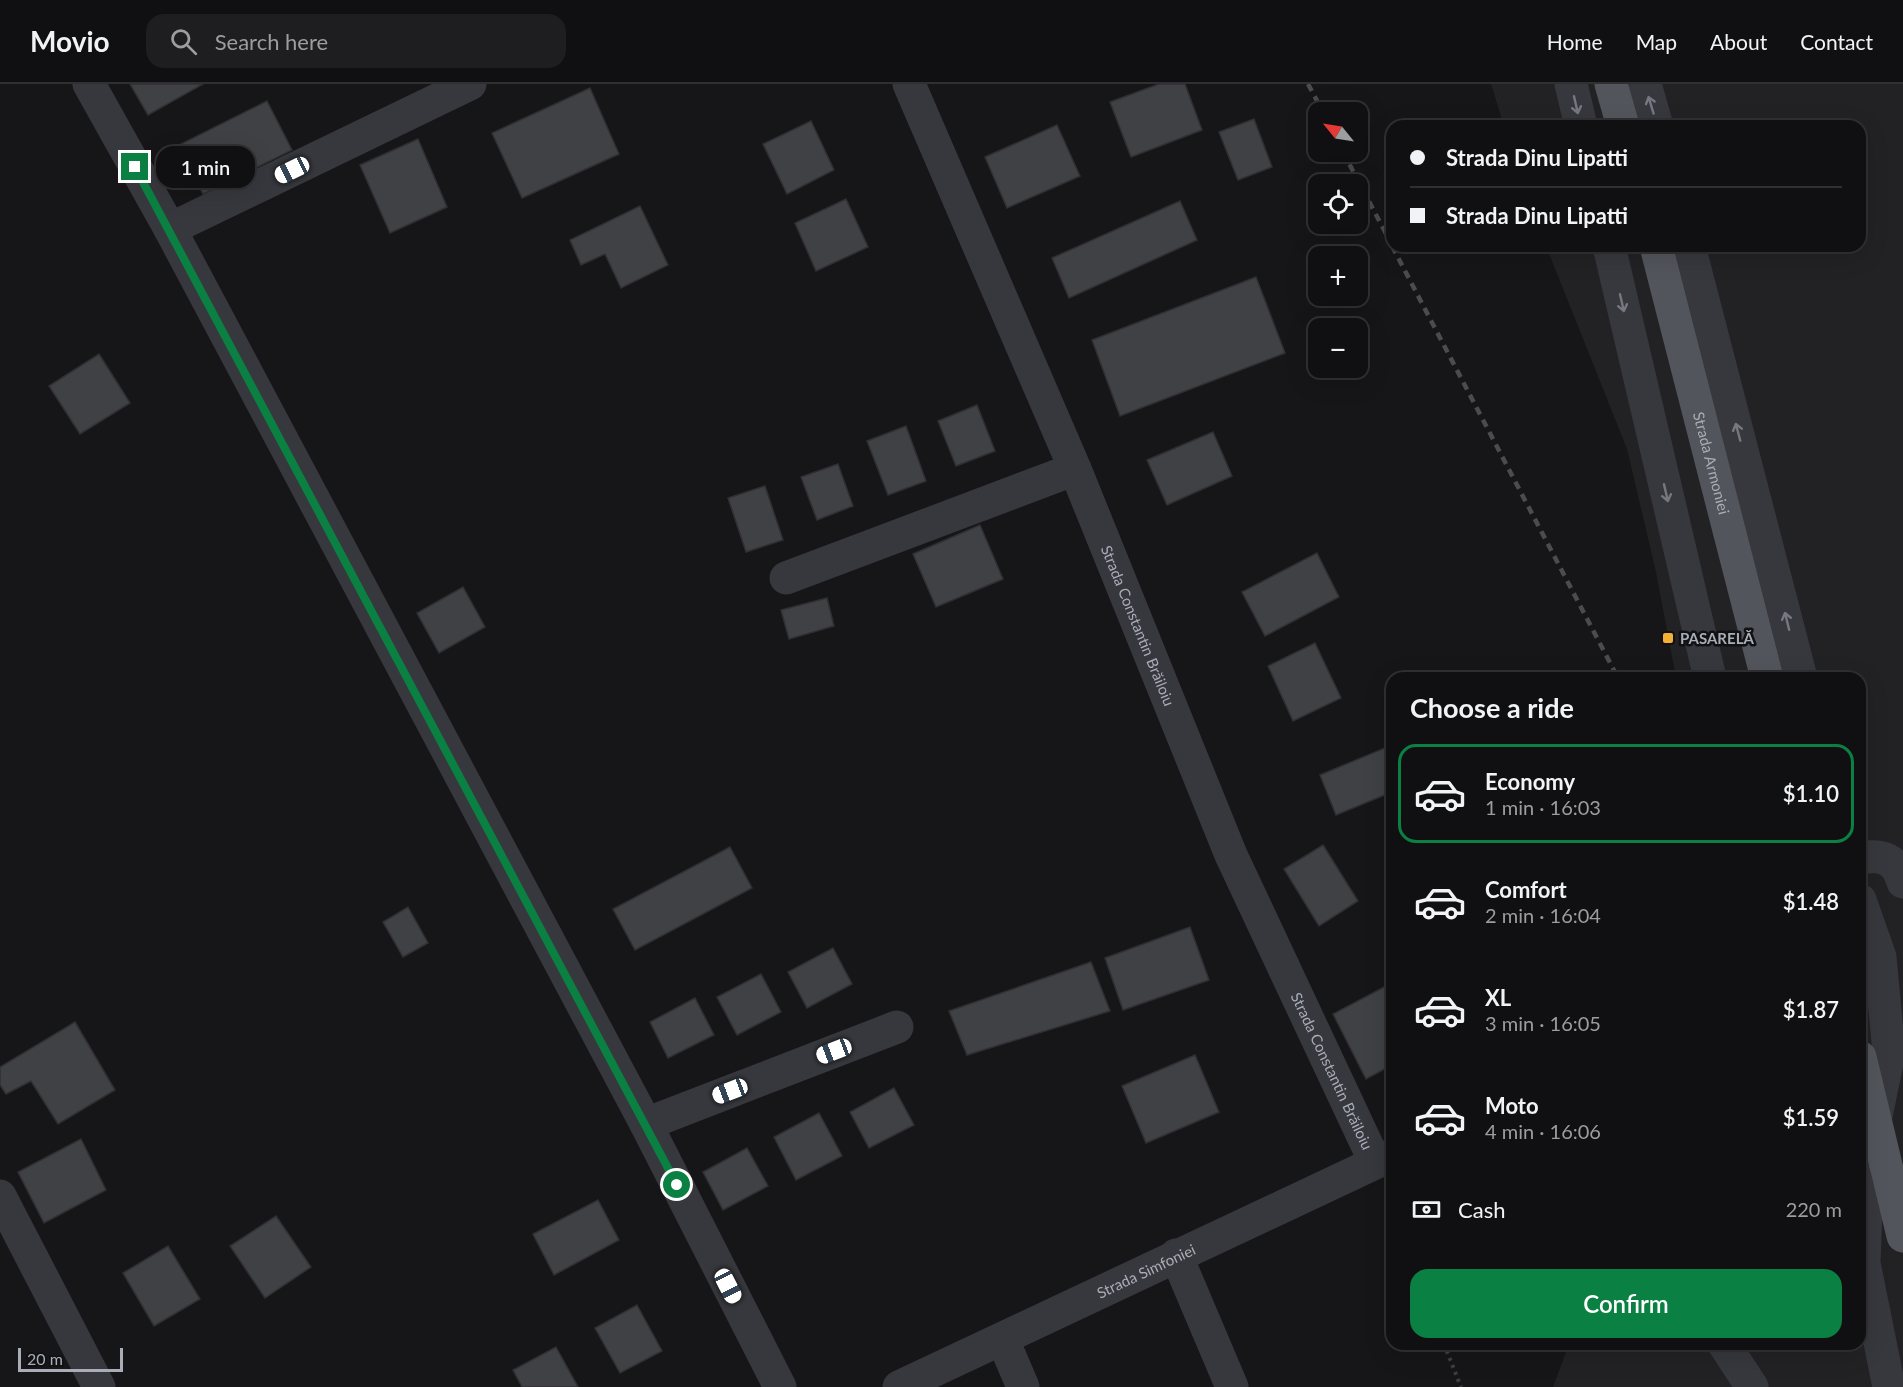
<!DOCTYPE html>
<meta charset="utf-8">
<style>
:root{--surface:#101012;--page:#1e1e20;--text:#f1f3f6;--muted:#9c9d9f;--line:#303032;--accent:#0b8043}
body{margin:0;font-family:Lato,sans-serif;background:var(--page);color:var(--text);height:100vh;display:flex;flex-direction:column;font-size:22px;white-space:nowrap}
*{box-sizing:border-box;margin:0}
p{font-size:20px;color:var(--muted)}
.icon{flex:none;width:33px;height:33px;fill:none;stroke:currentColor;stroke-width:2;stroke-linecap:round;stroke-linejoin:round}
.map{position:relative;flex:1;overflow:hidden}
.drawer{position:absolute;left:1386px;top:588px;width:480px;height:678px;display:flex;flex-direction:column;background:var(--surface);border-radius:18px;box-shadow:0 6px 24px #0002,0 0 0 2px var(--line)}
.drawer>*{flex:none}
.hud{position:absolute;left:1386px;top:36px;width:480px;height:132px;border-radius:18px;box-shadow:0 6px 24px #0002,0 0 0 2px var(--line);display:grid;align-content:center;height:132px;padding:0 24px;background:var(--surface)}
.needle{width:39px;rotate:300deg}
.tools{position:absolute;left:1308px;top:18px;display:grid;gap:12px}
.tools a{display:grid;place-items:center;width:60px;height:60px;border-radius:12px;background:var(--surface);box-shadow:0 6px 24px #0002,0 0 0 2px var(--line);font-size:30px}
.scale{position:absolute;left:18px;bottom:15px;width:105px;box-sizing:border-box;padding-left:6px;border:3px solid #a8adb8;border-top:0;font-size:16px;line-height:21px;white-space:nowrap;color:#a8adb8;-webkit-text-stroke:4px #111113;paint-order:stroke}
.end{position:absolute;width:27px;height:27px;margin:-14px;border:8px solid #0b8043;background:#fff;box-shadow:0 0 0 3px #fff}
.from{border-radius:50%}
.bubble{position:absolute;height:42px;border-radius:18px;background:var(--surface);box-shadow:0 6px 24px #0002,0 0 0 2px var(--line);font-size:20px;font-weight:600;line-height:42px;text-align:center}
.car{position:absolute;width:18px;height:36px;margin:-18px -9px;border-radius:8px;box-shadow:0 0 4px 2px #0007;background:linear-gradient(#fff 24%,#345 0 40%,#fff 0 76%,#345 0 86%,#fff 0)}
.hud b{display:flex;align-items:center;gap:21px;height:57px;font-size:22px}
.hud b+b{border-top:2px solid var(--line)}
.hud i{width:15px;height:15px;background:var(--text)}
ul{padding:0;list-style:none}
li{display:flex;align-items:center;gap:18px;height:99px;margin:0 12px 9px;padding:0 12px;border:3px solid transparent;border-radius:18px}
li div{flex:1}
li b{display:block;font-size:22px}
li em{font-style:normal;font-weight:600}
li.selected{border-color:var(--accent)}
li>.icon{width:54px;height:54px;stroke-width:1.5}
h2{padding:0 24px;font-size:27px;line-height:72px}
.pay{display:flex;align-items:center;gap:15px;height:66px;padding:0 24px;font-size:22px}
.pay p{margin-inline-start:auto}
.action{display:flex;gap:12px;margin-top:auto;padding:12px 24px}
.action a{flex:1;height:69px;border-radius:18px;background:var(--accent);color:#fff;font-size:24px;font-weight:600;line-height:69px;text-align:center}
header{display:flex;align-items:center;gap:36px;box-sizing:border-box;height:84px;padding:0 30px;background:var(--surface);border-bottom:2px solid var(--line)}
header strong{font-size:28px}
nav{display:flex;gap:33px;margin-inline-start:auto;font-size:21px}
.search{width:420px;height:54px;background:var(--page);display:flex;align-items:center;gap:15px;box-sizing:border-box;padding:0 21px;border-radius:18px;color:var(--muted);font-size:22px}
.map>svg:first-child{display:block}
.built{fill:#222225}
.building{fill:#404145;stroke:#303034;stroke-width:1.5}
.lines{fill:none;stroke-linecap:round;stroke-linejoin:round}
.path{stroke:#3d3f44;stroke-width:4;stroke-dasharray:3 4.5;stroke-linecap:butt}
.minor{stroke:#37383d;stroke-width:33}
.major{stroke:#53555c;stroke-width:33}
.rail{stroke:#4a4c52;stroke-width:4.5;stroke-dasharray:8 6;stroke-linecap:butt}
.major-bridge{stroke:#53555c;stroke-width:33}
.oneway{stroke:#757881}
.route{stroke:#0b8043;stroke-width:8}
.poi-dot{fill:#f2b134;stroke:#111113;stroke-width:2}
.labels{text-anchor:middle;dominant-baseline:central;stroke-width:5;stroke-linejoin:round;paint-order:stroke}
.street-label{font-size:15px;fill:#a8adb8;stroke:#111113}
.poi-label{font-size:15px;font-weight:bold;fill:#a8adb8;stroke:#111113;text-anchor:start}
</style>
<header>
<strong>Movio</strong>
<div class="search"><svg class="icon" aria-label="search" viewBox="0 0 24 24"><circle cx="10" cy="10" r="6"/><path d="M15 15l6 6"/></svg>Search here</div>
<nav><a>Home</a><a>Map</a><a>About</a><a>Contact</a></nav>
</header>
<div class="map">
<svg width="1903" height="1303" viewBox="0 0 1903 1303">
<rect width="100%" height="100%" fill="#161618"/>
<!-- built -->
<path class="built" d="M1491,0h412v1303h-350l16,-43h291v-666h-184l-20,-106 -29,-123 -81,-203h314v-120h-356z"/>
<!-- building -->
<g class="building">
<path d="M130,0h73l-55,31z"/>
<path d="M1159,0h26l17,46 -71,27 -21,-55z"/>
<path d="M590,4l29,66 -97,44 -30,-65z"/>
<path d="M267,17l25,49 -89,44 -24,-49z"/>
<path d="M1254,35l18,48 -34,13 -19,-48z"/>
<path d="M811,37l23,49 -47,24 -24,-50z"/>
<path d="M1057,41l23,51 -73,32 -22,-51z"/>
<path d="M418,55l29,68 -57,26 -30,-68z"/>
<path d="M846,115l22,48 -52,24 -21,-48z"/>
<path d="M1180,117l17,39 -128,58 -17,-40z"/>
<path d="M640,122l28,59 -47,23 -16,-34 -24,11 -11,-25z"/>
<path d="M1256,193l29,76 -165,63 -28,-76z"/>
<path d="M99,270l31,49 -50,31 -31,-48z"/>
<path d="M977,321l18,46 -39,15 -18,-45z"/>
<path d="M906,342l20,55 -38,14 -21,-54z"/>
<path d="M1213,348l19,44 -65,29 -20,-45z"/>
<path d="M838,380l15,42 -36,14 -16,-43z"/>
<path d="M765,402l18,54 -37,12 -18,-54z"/>
<path d="M980,441l23,54 -67,28 -23,-53z"/>
<path d="M1317,469l22,44 -74,39 -23,-44z"/>
<path d="M463,503l22,40 -46,26 -22,-40z"/>
<path d="M827,514l7,28 -45,13 -8,-29z"/>
<path d="M1315,559l26,55 -48,23 -25,-55z"/>
<path d="M1392,661v47l-56,23 -16,-40z"/>
<path d="M1323,761l35,56 -39,25 -35,-57z"/>
<path d="M730,763l22,41 -117,62 -22,-41z"/>
<path d="M408,823l20,36 -25,14 -20,-35z"/>
<path d="M1190,843l19,53 -86,30 -18,-52z"/>
<path d="M833,864l19,36 -45,24 -19,-36z"/>
<path d="M1091,878l19,49 -143,44 -18,-44z"/>
<path d="M761,890l20,38 -44,23 -20,-38z"/>
<path d="M1388,901l4,7v73l-26,14 -33,-65z"/>
<path d="M695,914l19,37 -46,23 -18,-36z"/>
<path d="M75,938l40,68 -57,34 -27,-43 -25,13 -6,-9v-18z"/>
<path d="M1195,971l24,57 -73,31 -24,-57z"/>
<path d="M894,1004l20,37 -45,23 -19,-36z"/>
<path d="M819,1029l23,43 -46,24 -22,-43z"/>
<path d="M81,1055l25,51 -62,33 -26,-51z"/>
<path d="M747,1064l21,38 -45,24 -20,-38z"/>
<path d="M598,1116l21,40 -65,35 -21,-41z"/>
<path d="M276,1132l35,51 -46,31 -35,-52z"/>
<path d="M168,1162l32,53 -46,27 -31,-53z"/>
<path d="M637,1221l25,46 -42,22 -25,-45z"/>
<path d="M556,1263l22,40h-56l-9,-17z"/>
</g>
<g class="lines">
<!-- path -->
<g class="path">
<path d="M1387,1110l5,13"/>
<path d="M1444,1260l17,43"/>
</g>
<!-- minor -->
<g class="minor">
<path d="M89,0l81,145 476,895 134,263"/>
<path id="s1" d="M909,0l166,385 156,386 144,307"/>
<path d="M1571,0l10,42"/>
<path d="M1645,0l12,42"/>
<path d="M170,145l300,-145"/>
<path d="M1609,162l101,432"/>
<path d="M1689,162l112,432"/>
<path d="M786,494l289,-109"/>
<path d="M1860,774c23,-4 36,1 43,24"/>
<path d="M1860,816l20,57 9,96 -21,102 -4,108 25,124"/>
<path d="M646,1040l251,-97"/>
<path d="M0,1112l99,191"/>
<path d="M1176,1171l56,132"/>
<path d="M1003,1256l20,47"/>
<path d="M1724,1260l28,43"/>
<path id="s2" d="M899,1303l493,-232"/>
</g>
<!-- major -->
<g class="major">
<path d="M1611,0l12,42"/>
<path id="s3" d="M1656,162l111,432"/>
</g>
<!-- rail -->
<g class="rail">
<path d="M1308,0l15,28"/>
<path d="M1343,68l49,93"/>
<path d="M1392,162l226,432"/>
<path d="M1860,1056l43,99"/>
</g>
<!-- major-bridge -->
<path class="major-bridge" d="M1860,973l43,179"/>
</g>
<!-- one-way arrows -->
<defs><path id="oneway-shaft" d="M-6 0H5M1.5-3L5.5 0L1.5 3" fill="none" stroke-width="1.6" stroke-linecap="round" stroke-linejoin="round" transform="scale(1.5)"/></defs>
<g class="oneway">
<use href="#oneway-shaft" transform="translate(1576 21) rotate(77)"/>
<use href="#oneway-shaft" transform="translate(1651 21) rotate(-107)"/>
<use href="#oneway-shaft" transform="translate(1622 219) rotate(77)"/>
<use href="#oneway-shaft" transform="translate(1738 348) rotate(-105)"/>
<use href="#oneway-shaft" transform="translate(1666 409) rotate(77)"/>
<use href="#oneway-shaft" transform="translate(1787 537) rotate(-104)"/>
</g>
<g class="lines">
<!-- route -->
<path class="route" d="M135,83l542,1018"/>
</g>
<!-- markers -->
<rect class="poi-dot" x="1662" y="548" width="12" height="12" rx="3"/>
<g class="labels">
<!-- street labels -->
<g class="street-label">
<text stroke="none"><textPath href="#s3" startOffset="224">Strada Armoniei</textPath></text>
<text stroke="none"><textPath href="#s1" startOffset="588">Strada Constantin Brăiloiu</textPath></text>
<text stroke="none"><textPath href="#s1" startOffset="1074">Strada Constantin Brăiloiu</textPath></text>
<text stroke="none"><textPath href="#s2" startOffset="273">Strada Simfoniei</textPath></text>
</g>
<!-- poi labels -->
<g class="poi-label">
<text x="1680" y="554">PASARELĂ</text>
</g>
</g>
</svg>
<div class="tools">
<a><svg class="needle" viewBox="-14 -14 28 28"><path d="M0-13l5 13h-10z" fill="#e53935"/><path d="M0 13l5-13h-10z" fill="#9c9d9f"/></svg></a>
<a><svg class="icon" aria-label="locate" viewBox="0 0 24 24"><circle cx="12" cy="12" r="6"/><path d="M12 2v4M12 18v4M2 12h4M18 12h4"/></svg></a>
<a>+</a>
<a>−</a>
</div>
<div class="scale">20 m</div>
<i class="end from" style="left:677px;top:1101px"></i>
<i class="end" style="left:135px;top:83px"></i>
<div class="bubble" style="left:156px;top:62px;width:99px">1 min</div>
<i class="car" style="left:292px;top:86px;rotate:244deg"></i>
<i class="car" style="left:834px;top:967px;rotate:249deg"></i>
<i class="car" style="left:730px;top:1007px;rotate:249deg"></i>
<i class="car" style="left:728px;top:1202px;rotate:153deg"></i>
<div class="hud">
<b><i class="from"></i>Strada Dinu Lipatti</b>
<b><i></i>Strada Dinu Lipatti</b>
</div>
<section class="drawer">
<h2>Choose a ride</h2>
<ul>
<li class="selected"><svg class="icon" aria-label="car" viewBox="0 0 24 24"><path d="M5 17H2v-5l4-1 3-4h7l3 4 3 1v5h-3M9 17h6M6 11h13"/><circle cx="7" cy="17" r="2"/><circle cx="17" cy="17" r="2"/></svg><div><b>Economy</b><p>1 min · 16:03</p></div><em>$1.10</em></li>
<li><svg class="icon" aria-label="car" viewBox="0 0 24 24"><path d="M5 17H2v-5l4-1 3-4h7l3 4 3 1v5h-3M9 17h6M6 11h13"/><circle cx="7" cy="17" r="2"/><circle cx="17" cy="17" r="2"/></svg><div><b>Comfort</b><p>2 min · 16:04</p></div><em>$1.48</em></li>
<li><svg class="icon" aria-label="car" viewBox="0 0 24 24"><path d="M5 17H2v-5l4-1 3-4h7l3 4 3 1v5h-3M9 17h6M6 11h13"/><circle cx="7" cy="17" r="2"/><circle cx="17" cy="17" r="2"/></svg><div><b>XL</b><p>3 min · 16:05</p></div><em>$1.87</em></li>
<li><svg class="icon" aria-label="car" viewBox="0 0 24 24"><path d="M5 17H2v-5l4-1 3-4h7l3 4 3 1v5h-3M9 17h6M6 11h13"/><circle cx="7" cy="17" r="2"/><circle cx="17" cy="17" r="2"/></svg><div><b>Moto</b><p>4 min · 16:06</p></div><em>$1.59</em></li>
</ul>
<div class="pay"><svg class="icon" aria-label="cash" viewBox="0 0 24 24"><path d="M3 7h18v10H3z"/><circle cx="12" cy="12" r="2"/></svg>Cash<p>220 m</p></div>
<div class="action"><a>Confirm</a></div>
</section>
</div>
